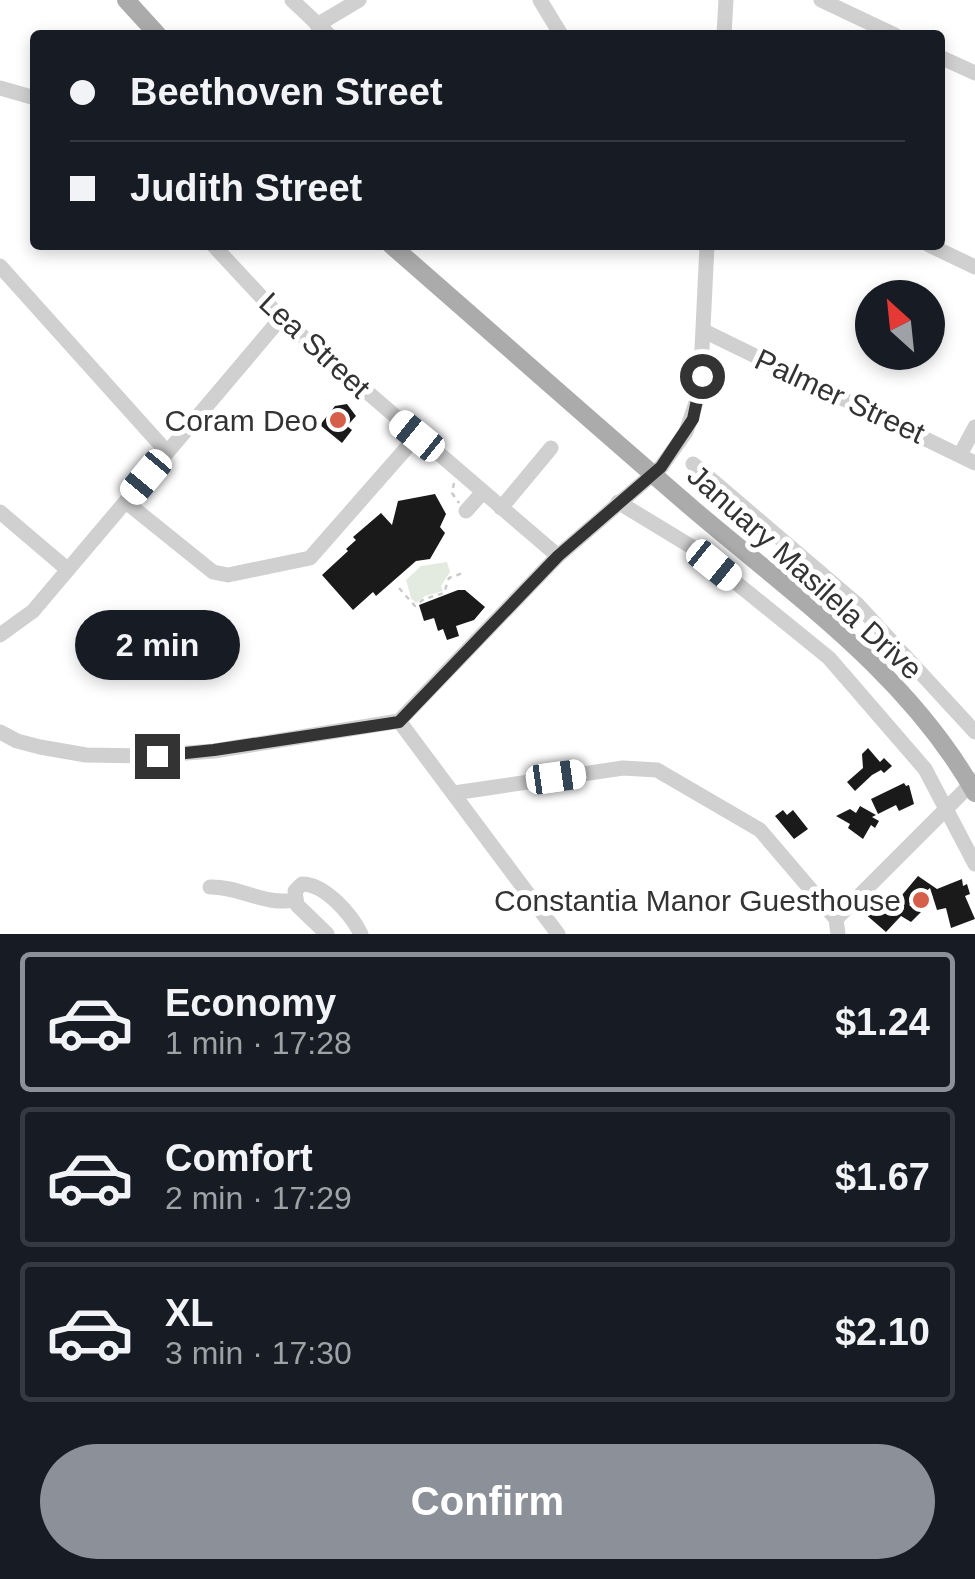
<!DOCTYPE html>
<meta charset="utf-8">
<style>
:root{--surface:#171b24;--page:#20242c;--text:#f1f3f6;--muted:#9ea1a6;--line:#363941;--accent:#8c9099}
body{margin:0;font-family:Helvetica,sans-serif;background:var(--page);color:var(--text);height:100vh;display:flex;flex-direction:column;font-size:38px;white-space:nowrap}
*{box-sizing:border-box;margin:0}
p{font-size:32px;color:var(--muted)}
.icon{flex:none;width:55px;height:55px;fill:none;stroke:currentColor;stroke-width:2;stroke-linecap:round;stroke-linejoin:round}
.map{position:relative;height:934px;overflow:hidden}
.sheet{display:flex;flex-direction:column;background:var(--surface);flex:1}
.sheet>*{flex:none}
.banner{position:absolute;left:30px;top:30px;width:915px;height:220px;border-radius:10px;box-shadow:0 5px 15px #0003;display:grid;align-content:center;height:220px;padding:0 40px;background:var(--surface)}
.needle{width:65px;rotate:333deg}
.tools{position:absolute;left:855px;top:280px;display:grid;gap:20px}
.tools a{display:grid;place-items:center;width:90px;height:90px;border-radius:50%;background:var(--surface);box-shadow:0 5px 15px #0003;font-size:50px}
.end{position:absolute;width:45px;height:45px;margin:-22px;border:12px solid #333;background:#fff;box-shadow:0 0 0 5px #fff}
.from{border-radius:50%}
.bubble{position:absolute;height:70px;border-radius:35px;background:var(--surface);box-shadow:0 5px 15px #0003;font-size:32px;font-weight:600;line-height:70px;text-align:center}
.car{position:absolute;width:30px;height:60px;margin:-30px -15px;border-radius:12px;box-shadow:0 0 8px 2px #0007;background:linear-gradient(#fff 24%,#345 0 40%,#fff 0 76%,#345 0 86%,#fff 0)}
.banner b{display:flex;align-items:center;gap:35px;height:95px;font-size:38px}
.banner b+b{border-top:2px solid var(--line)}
.banner i{width:25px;height:25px;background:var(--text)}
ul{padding:18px 0 0;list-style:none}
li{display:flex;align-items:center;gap:30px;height:140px;margin:0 20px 15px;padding:0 20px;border:5px solid var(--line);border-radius:10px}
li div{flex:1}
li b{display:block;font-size:38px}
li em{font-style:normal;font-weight:600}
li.active{border-color:var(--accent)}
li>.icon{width:90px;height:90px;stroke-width:1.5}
.action{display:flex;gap:20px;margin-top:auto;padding:20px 40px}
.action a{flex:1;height:115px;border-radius:60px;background:var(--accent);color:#fff;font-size:40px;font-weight:600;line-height:115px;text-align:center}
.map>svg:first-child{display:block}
.green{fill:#e3ebe0}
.building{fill:#1a1a1a}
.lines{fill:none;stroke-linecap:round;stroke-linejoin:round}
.path{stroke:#cacaca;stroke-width:2.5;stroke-dasharray:5 5;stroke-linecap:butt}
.minor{stroke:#d0d0d0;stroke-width:15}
.major{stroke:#ababab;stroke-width:18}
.route{stroke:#333;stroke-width:12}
.poi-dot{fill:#d55f49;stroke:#fff;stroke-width:4}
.labels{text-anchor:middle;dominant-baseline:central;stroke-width:10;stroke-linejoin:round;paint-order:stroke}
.street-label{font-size:30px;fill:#333;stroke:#fff}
.poi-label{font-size:30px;fill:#333;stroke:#fff;text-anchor:end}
</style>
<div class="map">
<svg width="975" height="934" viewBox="0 0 975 934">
<rect width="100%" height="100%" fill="#fff"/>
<!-- green -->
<path class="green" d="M447,562l3,10 -9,14 2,5 -18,5 -9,7 -5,-5 -5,-18 15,-14z"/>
<!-- building -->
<g class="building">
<path d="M347,404l9,12 -9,10 5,4 -10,13 -22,-18 15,-19z"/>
<path d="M435,494l11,20 -6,13 5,6 -15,26 -14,2 -40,35 -3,-4 -20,18 -31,-35 26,-24 -2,-2 10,-9 -3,-3 28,-24 11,12 6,-24z"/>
<path d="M458,590h7l20,17 -11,13 -18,6 3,10 -12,4 -4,-11 -5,2 -4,-13 -10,3 -5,-16z"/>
<path d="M868,748l12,14 4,-4 8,8 -8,7 -3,-3 -9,5 -17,16 -8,-9 16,-14 -1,-14z"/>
<path d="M904,783l2,3 3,-1 5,19 -15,7 -3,-6 -18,9 -7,-15z"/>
<path d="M860,806l16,9 -4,2 7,4 -4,7 -4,-3 -8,14 -15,-11 2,-4 -14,-8 14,-7 6,4z"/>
<path d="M783,810l4,5 6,-5 15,19 -14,10 -19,-23z"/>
<path d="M918,876l19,13 25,-10 1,7 4,-2 3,10 -5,2 10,23 -24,9 -5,-20 -9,2 -7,-22 -21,17 12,7 -10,10 -10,-6 -15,16 -22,-19 16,-17 3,4 4,-3 10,4z"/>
</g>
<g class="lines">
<!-- path -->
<g class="path">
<path d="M454,483l-2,10 7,10"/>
<path d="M399,588l16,18 9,-7 20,-6 5,-15 14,-5"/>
</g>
<!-- minor -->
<g class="minor">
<path d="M292,0l37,35"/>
<path d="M540,0l20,33"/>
<path d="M821,0l74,35"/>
<path d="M317,25l42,-25"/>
<path d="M724,35l2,-35"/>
<path d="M940,57l35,16"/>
<path d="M0,88l35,10"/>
<path d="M213,245l68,73 277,238"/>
<path d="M929,245l46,22"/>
<path d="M0,266l167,186"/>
<path d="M704,331l271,132"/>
<path d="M961,453l14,-26"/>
<path d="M693,464l165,141 117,127"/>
<path d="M126,502l87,70 15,3 82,-17 107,-122"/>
<path d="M618,502l74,45 137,111 96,111 50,95"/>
<path d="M501,508l50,-60"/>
<path d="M466,511l17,-19"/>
<path d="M0,512l67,57"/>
<path d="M0,635l33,-24 248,-293"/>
<path d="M399,721l159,213"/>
<path d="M0,732l17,9 23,6 46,8 60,1 68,-5 185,-30 159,-165 103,-89 25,-35 14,-41 7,-146"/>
<path d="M454,793l169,-25 34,2 103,60 76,89 2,15"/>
<path d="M210,887c28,-1 56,19 84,13"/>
<path d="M836,919l139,-139"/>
<path d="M327,934l-30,-29 -2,-14 7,-7c23,0 49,30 59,50"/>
</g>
<!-- major -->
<g class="major">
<path d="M126,0l32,35"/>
<path d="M391,245c101,88 201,177 302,264 102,87 215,165 282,284"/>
</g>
</g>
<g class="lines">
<!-- route -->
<path class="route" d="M157,756l57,-6 185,-28 159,-166 103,-89 32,-48 9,-43"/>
</g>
<!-- markers -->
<g class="poi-dot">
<circle cx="338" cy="420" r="10"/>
<circle cx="921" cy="900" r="10"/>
</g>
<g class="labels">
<!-- street labels -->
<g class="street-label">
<text transform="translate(315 345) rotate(43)">Lea Street</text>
<text transform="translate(840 396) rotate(25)">Palmer Street</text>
<text transform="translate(805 572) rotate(42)">January Masilela Drive</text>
</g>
<!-- poi labels -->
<g class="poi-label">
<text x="318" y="420">Coram Deo</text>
<text x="901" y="900">Constantia Manor Guesthouse</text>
</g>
</g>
</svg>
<div class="tools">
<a><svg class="needle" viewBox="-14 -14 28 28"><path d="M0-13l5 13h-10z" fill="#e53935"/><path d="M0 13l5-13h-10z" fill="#9ea1a6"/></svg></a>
</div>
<i class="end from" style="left:702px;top:376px"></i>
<i class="end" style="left:157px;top:756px"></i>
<div class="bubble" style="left:75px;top:610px;width:165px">2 min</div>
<i class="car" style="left:417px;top:436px;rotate:309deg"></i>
<i class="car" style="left:146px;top:477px;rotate:220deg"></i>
<i class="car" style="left:714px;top:565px;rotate:129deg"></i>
<i class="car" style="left:556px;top:777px;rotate:82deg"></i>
<div class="banner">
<b><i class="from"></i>Beethoven Street</b>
<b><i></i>Judith Street</b>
</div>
</div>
<section class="sheet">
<ul>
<li class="active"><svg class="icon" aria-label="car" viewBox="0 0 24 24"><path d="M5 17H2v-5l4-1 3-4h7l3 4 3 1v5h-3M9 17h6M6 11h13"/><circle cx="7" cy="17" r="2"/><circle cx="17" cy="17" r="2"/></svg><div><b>Economy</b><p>1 min · 17:28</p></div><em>$1.24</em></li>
<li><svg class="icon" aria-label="car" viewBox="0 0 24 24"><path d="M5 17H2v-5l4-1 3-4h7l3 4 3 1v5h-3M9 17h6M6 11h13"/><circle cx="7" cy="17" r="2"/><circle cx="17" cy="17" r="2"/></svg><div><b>Comfort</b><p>2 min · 17:29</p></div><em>$1.67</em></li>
<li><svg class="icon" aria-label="car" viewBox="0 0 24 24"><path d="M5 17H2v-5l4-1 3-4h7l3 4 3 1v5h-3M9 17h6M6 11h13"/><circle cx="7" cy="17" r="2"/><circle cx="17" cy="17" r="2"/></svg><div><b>XL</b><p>3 min · 17:30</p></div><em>$2.10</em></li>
</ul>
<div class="action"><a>Confirm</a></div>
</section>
